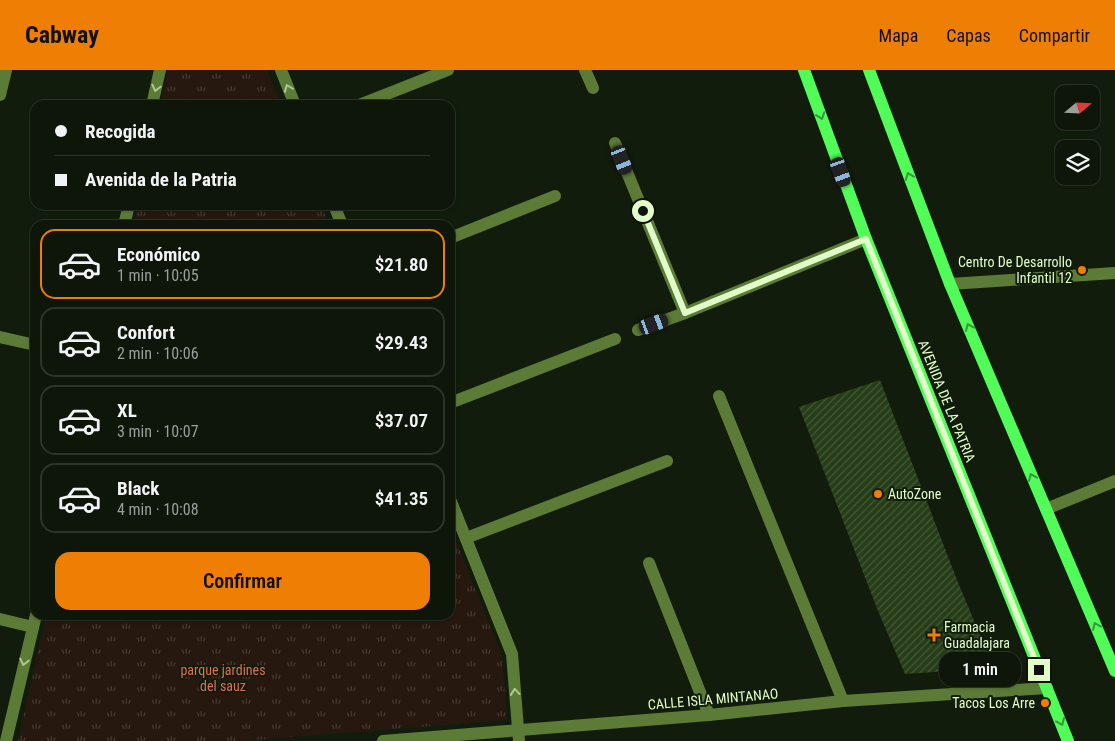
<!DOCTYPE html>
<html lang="es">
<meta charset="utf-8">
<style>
:root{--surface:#0e1509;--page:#171e12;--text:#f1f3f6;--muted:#9b9f9c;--line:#2e342a;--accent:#ee7e04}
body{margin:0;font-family:"Roboto Condensed",sans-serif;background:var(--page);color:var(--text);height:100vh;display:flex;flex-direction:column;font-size:19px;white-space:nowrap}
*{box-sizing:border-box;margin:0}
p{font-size:16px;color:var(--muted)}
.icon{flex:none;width:28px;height:28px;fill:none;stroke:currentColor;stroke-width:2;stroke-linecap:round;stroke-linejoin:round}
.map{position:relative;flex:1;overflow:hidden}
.panel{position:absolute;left:30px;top:150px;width:425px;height:400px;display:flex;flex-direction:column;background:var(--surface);border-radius:15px;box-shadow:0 1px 4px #0004,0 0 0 1px var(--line)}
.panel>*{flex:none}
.top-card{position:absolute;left:30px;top:30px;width:425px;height:110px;border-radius:15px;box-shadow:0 1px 4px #0004,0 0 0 1px var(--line);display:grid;align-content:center;height:110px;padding:0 25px;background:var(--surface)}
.needle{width:32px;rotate:71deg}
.buttons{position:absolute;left:1055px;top:15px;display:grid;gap:10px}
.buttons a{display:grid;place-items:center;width:45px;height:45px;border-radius:10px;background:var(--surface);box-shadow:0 1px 4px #0004,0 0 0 1px var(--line);font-size:25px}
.end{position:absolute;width:22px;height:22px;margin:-11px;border:6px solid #e1fec8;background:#111;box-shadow:0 0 0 2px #111}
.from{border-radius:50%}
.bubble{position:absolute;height:35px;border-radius:15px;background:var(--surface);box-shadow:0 1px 4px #0004,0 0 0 1px var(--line);font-size:16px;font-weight:600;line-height:35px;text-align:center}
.car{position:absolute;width:15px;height:30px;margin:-15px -8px;border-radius:6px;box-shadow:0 0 4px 1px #0007;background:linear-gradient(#222 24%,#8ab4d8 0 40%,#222 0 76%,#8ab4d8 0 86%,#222 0)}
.top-card b{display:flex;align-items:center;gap:18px;height:48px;font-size:19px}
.top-card b+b{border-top:1px solid var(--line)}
.top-card i{width:12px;height:12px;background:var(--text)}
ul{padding:9px 0 0;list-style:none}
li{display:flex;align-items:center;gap:15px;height:70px;margin:0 10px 8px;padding:0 15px;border:2px solid var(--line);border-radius:15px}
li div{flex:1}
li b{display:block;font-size:19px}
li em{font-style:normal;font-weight:600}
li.current{border-color:var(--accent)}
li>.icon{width:45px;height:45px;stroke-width:1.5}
.button{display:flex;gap:10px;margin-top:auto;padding:10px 25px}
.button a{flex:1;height:58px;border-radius:15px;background:var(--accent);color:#111;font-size:20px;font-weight:600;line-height:58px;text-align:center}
header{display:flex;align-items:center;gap:30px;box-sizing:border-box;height:70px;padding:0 25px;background:var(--accent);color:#111}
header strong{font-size:24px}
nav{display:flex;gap:28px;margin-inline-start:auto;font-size:18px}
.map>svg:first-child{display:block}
.grass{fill:url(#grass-tufts)}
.building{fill:url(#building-hatch)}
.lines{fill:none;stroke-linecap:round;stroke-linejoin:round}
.minor{stroke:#5c7b37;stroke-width:12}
.major{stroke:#51fc58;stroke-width:12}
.oneway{stroke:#acca8e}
.oneway2{stroke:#359736}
.route{stroke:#e1fec8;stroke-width:6}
.poi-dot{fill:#ee7e04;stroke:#121c0c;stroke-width:2}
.labels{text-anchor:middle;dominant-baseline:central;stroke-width:4;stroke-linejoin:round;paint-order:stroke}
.poi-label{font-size:14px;fill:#e1fec8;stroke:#121c0c;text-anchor:end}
.street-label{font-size:14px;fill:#e1fec8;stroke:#121c0c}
.park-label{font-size:14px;fill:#dc6d56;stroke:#121c0c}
</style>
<header>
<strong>Cabway</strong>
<nav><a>Mapa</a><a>Capas</a><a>Compartir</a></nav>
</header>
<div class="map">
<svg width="1115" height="671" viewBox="0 0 1115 671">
<defs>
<pattern id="grass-tufts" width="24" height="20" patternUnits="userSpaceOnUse" patternTransform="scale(1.25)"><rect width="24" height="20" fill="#26180f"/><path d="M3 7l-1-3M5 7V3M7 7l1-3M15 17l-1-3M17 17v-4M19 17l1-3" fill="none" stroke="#453b30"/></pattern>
<pattern id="building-hatch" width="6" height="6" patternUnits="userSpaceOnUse" patternTransform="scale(1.25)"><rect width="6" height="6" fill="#263d18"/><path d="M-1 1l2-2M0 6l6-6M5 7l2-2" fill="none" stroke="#455a38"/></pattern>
</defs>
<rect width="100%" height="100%" fill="#121c0c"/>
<!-- grass -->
<g class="grass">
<path d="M168,0h99l14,35h-121z"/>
<path d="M138,135h183l8,20h-196z"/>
<path d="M450,456l52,130 5,64 -267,21h-222l28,-126h404z"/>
</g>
<!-- building -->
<path class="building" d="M880,310l77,200 33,79 -41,12 -44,3 -27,-63 -79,-204z"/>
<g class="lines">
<!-- minor -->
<g class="minor">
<path d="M281,0l14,35"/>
<path d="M585,0l8,18"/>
<path d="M0,25l6,-25"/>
<path d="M152,35l8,-35"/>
<path d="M359,35l89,-35"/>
<path d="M615,73l70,170"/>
<path d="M334,135l8,20"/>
<path d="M124,155l5,-20"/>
<path d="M450,168l105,-42"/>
<path d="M950,214l165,-11"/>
<path d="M638,260l47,-17 181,-74"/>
<path d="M0,267l35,8"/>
<path d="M719,326l124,305"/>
<path d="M450,333l165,-64"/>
<path d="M450,429l62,155 7,87"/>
<path d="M1046,439l69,-28"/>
<path d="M466,468l201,-77"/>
<path d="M649,493l60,152"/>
<path d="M0,549l33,8"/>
<path d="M6,671l30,-126"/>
<path d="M383,671l326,-26 134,-14 204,-13"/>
</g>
<!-- major -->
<g class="major">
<path d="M804,0l62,169 202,502"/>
<path d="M869,0l81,214 165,387"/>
</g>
</g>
<!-- one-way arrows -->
<defs><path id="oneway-chevron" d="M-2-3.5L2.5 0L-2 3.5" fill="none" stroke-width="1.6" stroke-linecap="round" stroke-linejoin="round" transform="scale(1.25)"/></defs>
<g class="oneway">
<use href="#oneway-chevron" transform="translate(156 18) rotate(103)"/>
<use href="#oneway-chevron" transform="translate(288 18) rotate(-111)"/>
<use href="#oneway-chevron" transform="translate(24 592) rotate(103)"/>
<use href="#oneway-chevron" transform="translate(515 622) rotate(-95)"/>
</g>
<g class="oneway2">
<use href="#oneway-chevron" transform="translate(821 46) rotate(70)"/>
<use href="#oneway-chevron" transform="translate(909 106) rotate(-111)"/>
<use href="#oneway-chevron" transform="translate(969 257) rotate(-113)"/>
<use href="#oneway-chevron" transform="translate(1032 407) rotate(-113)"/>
<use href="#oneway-chevron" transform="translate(1096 556) rotate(-113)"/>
<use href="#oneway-chevron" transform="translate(1061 652) rotate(67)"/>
</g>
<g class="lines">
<!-- route -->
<path class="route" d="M643,141l42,102 181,-74 173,431"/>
</g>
<!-- markers -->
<g class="poi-dot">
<circle cx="1082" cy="200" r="5"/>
<circle cx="878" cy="424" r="5"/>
<path d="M931.5 557.5h5v5h5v5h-5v5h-5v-5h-5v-5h5z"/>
<circle cx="1045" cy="633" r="5"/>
</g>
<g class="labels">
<!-- poi labels -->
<g class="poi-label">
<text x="1072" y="192">Centro De Desarrollo<tspan x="1072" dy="16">Infantil 12</tspan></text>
<text x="888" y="424" text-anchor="start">AutoZone</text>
<text x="944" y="557" text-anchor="start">Farmacia<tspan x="944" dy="16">Guadalajara</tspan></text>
<text x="1035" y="633">Tacos Los Arre</text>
</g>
<!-- street labels -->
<g class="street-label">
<text transform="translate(947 331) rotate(68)">AVENIDA DE LA PATRIA</text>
<text transform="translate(713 629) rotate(-5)">CALLE ISLA MINTANAO</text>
</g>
<!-- park labels -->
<g class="park-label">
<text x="223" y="600">parque jardines<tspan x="223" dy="16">del sauz</tspan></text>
</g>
</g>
</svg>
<div class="buttons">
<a><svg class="needle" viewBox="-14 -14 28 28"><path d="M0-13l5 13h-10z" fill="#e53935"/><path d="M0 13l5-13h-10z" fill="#9b9f9c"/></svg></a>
<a><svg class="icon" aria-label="layers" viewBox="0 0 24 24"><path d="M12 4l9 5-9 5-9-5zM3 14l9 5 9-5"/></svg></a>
</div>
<i class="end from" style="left:643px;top:141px"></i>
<i class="end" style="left:1039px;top:600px"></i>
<div class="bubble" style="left:939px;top:582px;width:82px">1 min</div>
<i class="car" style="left:622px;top:90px;rotate:158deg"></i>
<i class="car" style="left:841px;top:102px;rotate:160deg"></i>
<i class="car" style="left:654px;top:254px;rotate:70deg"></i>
<div class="top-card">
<b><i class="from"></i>Recogida</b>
<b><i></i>Avenida de la Patria</b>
</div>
<section class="panel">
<ul>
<li class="current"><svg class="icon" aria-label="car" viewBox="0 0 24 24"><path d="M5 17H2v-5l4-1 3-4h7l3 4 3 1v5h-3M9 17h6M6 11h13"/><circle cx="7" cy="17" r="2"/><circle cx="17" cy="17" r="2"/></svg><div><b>Económico</b><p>1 min · 10:05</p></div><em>$21.80</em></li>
<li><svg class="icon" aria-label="car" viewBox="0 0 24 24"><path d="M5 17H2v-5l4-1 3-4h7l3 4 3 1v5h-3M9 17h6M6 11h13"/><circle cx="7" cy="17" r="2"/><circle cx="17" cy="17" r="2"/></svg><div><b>Confort</b><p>2 min · 10:06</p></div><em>$29.43</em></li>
<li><svg class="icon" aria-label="car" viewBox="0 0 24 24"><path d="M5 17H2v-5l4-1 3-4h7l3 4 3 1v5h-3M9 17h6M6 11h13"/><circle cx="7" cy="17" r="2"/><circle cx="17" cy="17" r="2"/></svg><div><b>XL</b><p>3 min · 10:07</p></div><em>$37.07</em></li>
<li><svg class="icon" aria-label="car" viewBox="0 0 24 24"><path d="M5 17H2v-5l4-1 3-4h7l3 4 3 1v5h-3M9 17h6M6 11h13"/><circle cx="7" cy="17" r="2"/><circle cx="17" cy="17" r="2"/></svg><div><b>Black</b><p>4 min · 10:08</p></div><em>$41.35</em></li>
</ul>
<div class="button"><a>Confirmar</a></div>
</section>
</div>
